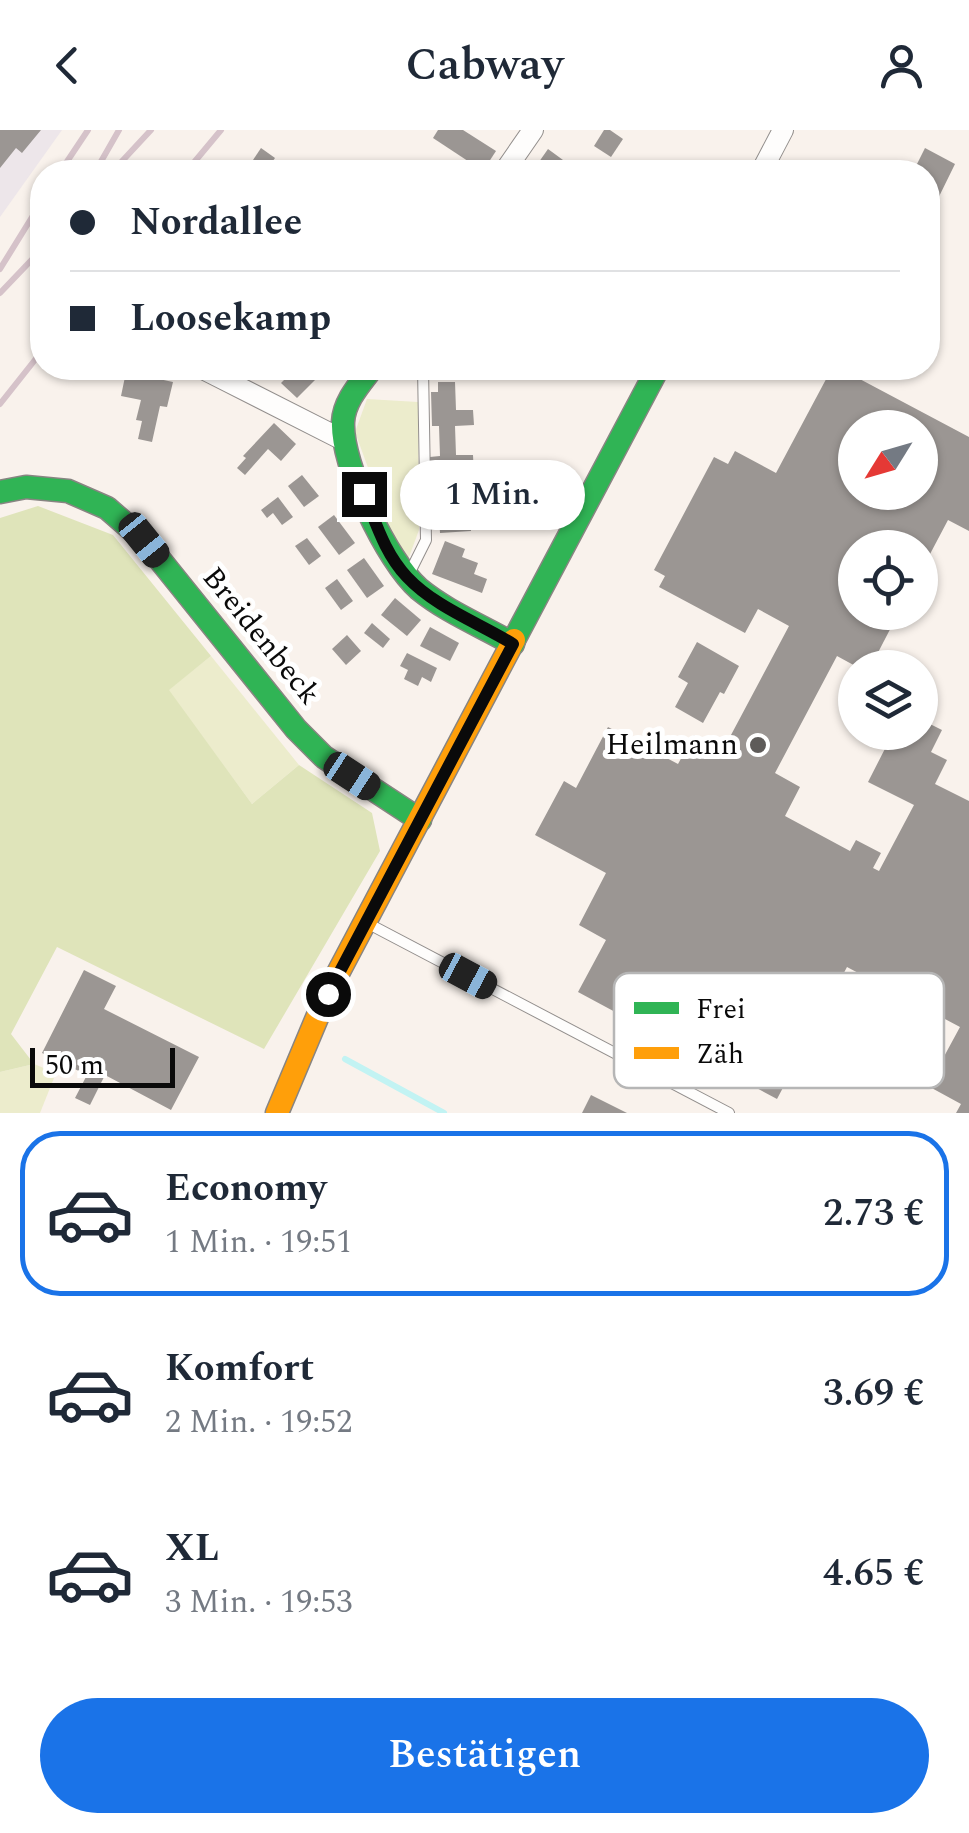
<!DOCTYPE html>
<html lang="de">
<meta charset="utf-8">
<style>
:root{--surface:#fff;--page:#f2f2f3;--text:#1f2937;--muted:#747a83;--line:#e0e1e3;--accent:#1a73e8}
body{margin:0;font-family:Spectral,serif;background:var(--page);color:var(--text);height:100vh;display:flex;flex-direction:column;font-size:38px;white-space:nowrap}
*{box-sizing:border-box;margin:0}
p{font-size:32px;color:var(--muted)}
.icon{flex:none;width:55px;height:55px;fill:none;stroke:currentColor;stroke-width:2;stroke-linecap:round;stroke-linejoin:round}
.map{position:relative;height:983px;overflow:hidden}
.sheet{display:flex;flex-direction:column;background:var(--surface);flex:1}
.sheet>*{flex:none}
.guide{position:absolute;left:30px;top:30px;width:910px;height:220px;border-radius:40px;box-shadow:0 2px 8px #0004;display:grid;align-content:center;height:220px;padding:0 40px;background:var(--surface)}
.needle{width:65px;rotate:233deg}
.tools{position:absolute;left:838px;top:280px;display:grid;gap:20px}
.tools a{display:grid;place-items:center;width:100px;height:100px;border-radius:50%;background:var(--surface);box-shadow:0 2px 8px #0004;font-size:50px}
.scale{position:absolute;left:30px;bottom:25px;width:145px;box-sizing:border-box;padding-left:10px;border:5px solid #0a0a0a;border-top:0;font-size:28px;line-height:35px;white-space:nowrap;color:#0a0a0a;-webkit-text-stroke:8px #fff;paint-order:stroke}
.end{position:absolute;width:45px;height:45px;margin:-22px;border:12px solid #0a0a0a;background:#fff;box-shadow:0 0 0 5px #fff}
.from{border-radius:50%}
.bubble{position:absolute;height:70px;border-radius:35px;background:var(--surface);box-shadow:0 2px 8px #0004;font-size:32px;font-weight:600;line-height:70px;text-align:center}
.car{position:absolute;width:30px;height:60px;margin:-30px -15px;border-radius:12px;box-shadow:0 0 8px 2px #0007;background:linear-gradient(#222 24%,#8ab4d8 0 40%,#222 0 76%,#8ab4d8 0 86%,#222 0)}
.guide b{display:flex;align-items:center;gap:35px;height:95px;font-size:38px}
.guide b+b{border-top:2px solid var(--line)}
.guide i{width:25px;height:25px;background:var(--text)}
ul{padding:18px 0 0;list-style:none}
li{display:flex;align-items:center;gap:30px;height:165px;margin:0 20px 15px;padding:0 20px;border:5px solid transparent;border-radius:40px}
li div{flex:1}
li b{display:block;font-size:38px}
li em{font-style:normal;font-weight:600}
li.active{border-color:var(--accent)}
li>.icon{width:90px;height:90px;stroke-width:1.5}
.button{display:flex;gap:20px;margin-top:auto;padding:20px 40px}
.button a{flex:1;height:115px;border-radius:60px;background:var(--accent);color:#fff;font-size:40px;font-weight:600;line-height:115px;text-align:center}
header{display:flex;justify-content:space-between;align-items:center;height:130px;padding:0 40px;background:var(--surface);font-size:45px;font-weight:600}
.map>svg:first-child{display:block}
.industrial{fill:#ede6ea}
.green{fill:#ececcc}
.forest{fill:#dfe4ba}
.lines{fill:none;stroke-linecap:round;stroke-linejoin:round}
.stream{stroke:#c2f3f3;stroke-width:6}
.building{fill:#9b9693;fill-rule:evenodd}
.lane-casing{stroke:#928e8c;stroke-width:12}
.street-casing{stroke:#928e8c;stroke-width:22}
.fast-casing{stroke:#888582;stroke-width:25}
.slow-casing{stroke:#888582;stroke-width:25}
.lane{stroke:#fefdfc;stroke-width:10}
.street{stroke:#fefdfc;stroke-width:20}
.fast{stroke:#30b455;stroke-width:22}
.slow{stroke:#ff9f0a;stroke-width:22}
.rail{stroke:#d5c2c9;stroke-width:6}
.route{stroke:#0a0a0a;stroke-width:12}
.poi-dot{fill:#5e5b59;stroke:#fff;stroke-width:4}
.labels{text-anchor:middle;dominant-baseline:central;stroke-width:10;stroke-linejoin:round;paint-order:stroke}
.street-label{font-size:30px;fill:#0a0a0a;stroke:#fff}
.poi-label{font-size:30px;fill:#0a0a0a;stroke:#fff;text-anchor:end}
.key{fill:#fff;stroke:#b6b6b6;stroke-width:2.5}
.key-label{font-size:28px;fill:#0a0a0a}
</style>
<header><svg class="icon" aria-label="back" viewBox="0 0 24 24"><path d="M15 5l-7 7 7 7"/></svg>Cabway<svg class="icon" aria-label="person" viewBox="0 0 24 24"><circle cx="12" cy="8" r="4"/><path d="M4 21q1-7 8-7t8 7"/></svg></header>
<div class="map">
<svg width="969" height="983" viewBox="0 0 969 983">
<rect width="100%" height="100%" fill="#f9f2ec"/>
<!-- industrial -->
<path class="industrial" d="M0,0h62l-62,87z"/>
<!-- green -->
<g class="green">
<path d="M367,269l51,3 1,128 -10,27 -7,4 -47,-129z"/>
<path d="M211,526l88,109 -47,39 -84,-114z"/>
<path d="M34,934l22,9 -16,40h-40v-41z"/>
</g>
<!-- forest -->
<path class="forest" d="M38,376l75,29 98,121 -42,34 83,114 47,-39 73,48 8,38 -116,198 -207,-102 -46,87 23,30 -34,8v-554z"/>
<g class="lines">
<!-- stream -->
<path class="stream" d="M345,929l99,54"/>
</g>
<!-- building -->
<g class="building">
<path d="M0,0h41l-19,23 -6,-5 -16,20z"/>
<path d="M438,0h25l33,21 -13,20 -50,-33z"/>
<path d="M604,0h6l13,9 -12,18 -17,-11z"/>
<path d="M261,18l14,10 -10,14 -14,-9z"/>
<path d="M925,18l30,16 -27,55v-47h-15z"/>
<path d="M548,19l15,11 -5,8 7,4h-27l-4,-3z"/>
<path d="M296,238h31l-30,30 -16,-15z"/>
<path d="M832,238h7l130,69v94l-21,-11 -28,53v-25h-65v64h44l-29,56h-11l-22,-12 -62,117 25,14 -15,29 65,35 6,-11 25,13 -8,15 6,3 35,-66 -46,-23 25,-49 12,7 4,-8h11v-13l22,11 -11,22 16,8 -12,24 34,17v312h-13l5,-9 -33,-18 32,-59 -113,-60 -70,132 -199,-107 28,-52 -27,-15 27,-52 -71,-38 29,-54 12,7 32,-61 70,37 16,-29 29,15 66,-124 -31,-17 -13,24 -86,-46 6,-11 -11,-6 60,-113 14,7 7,-13 41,22zM855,298h65v64h-65z"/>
<path d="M126,242l47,10 -6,25 -7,-1 -8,36 -14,-3 4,-18 -6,-1 5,-20 -20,-4z"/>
<path d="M438,252h17l1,28h17l1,15 -19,1 1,29h17l1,21h-6l3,55 -31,2 -2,-38h-7l-1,-38 10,-1 -1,-30h-7l-1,-34h7z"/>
<path d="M274,293l22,21 -15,17 -13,-12 -23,26 -8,-7 9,-10 -3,-2z"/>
<path d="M302,345l17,21 -15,11 -16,-21z"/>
<path d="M278,367l15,20 -11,8 -9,-12 -6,5 -6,-8z"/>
<path d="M334,385l21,28 -16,12 -21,-28z"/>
<path d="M307,408l14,18 -12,9 -14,-19z"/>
<path d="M445,411l20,8 -3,8 16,6 -4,11 13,5 -5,14 -50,-19z"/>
<path d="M364,428l20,28 -17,12 -20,-28z"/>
<path d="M337,449l16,22 -12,9 -16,-22z"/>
<path d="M395,468l26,22 -14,16 -26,-21z"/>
<path d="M372,493l18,16 -7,9 -19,-15z"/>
<path d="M430,497l29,16 -9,18 -30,-15z"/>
<path d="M347,505l14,16 -15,14 -14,-16z"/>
<path d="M697,512l42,24 -15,28 -4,-2 -17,31 -28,-16 13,-24 -10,-6z"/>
<path d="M407,523l30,15 -6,14 -9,-5 -4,9 -14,-7 4,-9 -8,-4z"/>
<path d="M84,840l32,16 -12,23 95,48 -28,53 -66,-35 -15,30 -15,-7 12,-23 -45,-22z"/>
<path d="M591,965l36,18h-45z"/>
</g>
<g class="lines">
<defs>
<g id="lane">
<path d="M410,442l16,-32 -3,-172"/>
<path d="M367,793l362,190"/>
</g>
<g id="street">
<path d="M504,42l29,-42"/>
<path d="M761,42l22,-42"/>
<path d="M201,238l144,73"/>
</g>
<g id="fast">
<path d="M372,238c-12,16 -28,33 -29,54 -2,43 44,139 76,167 28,23 63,37 94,55"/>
<path d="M0,362l26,-5 42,4 39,17 37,32 152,189 28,28 96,63"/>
<path d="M514,510l144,-272"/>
</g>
<path id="slow" d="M277,983l50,-119 187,-354"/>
</defs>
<!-- lane casing -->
<use href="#lane" class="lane-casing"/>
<!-- street casing -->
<use href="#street" class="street-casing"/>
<!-- fast casing -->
<use href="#fast" class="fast-casing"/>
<!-- slow casing -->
<use href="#slow" class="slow-casing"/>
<!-- lane -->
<use href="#lane" class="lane"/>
<!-- street -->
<use href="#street" class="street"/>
<!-- fast -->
<use href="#fast" class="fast"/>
<!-- slow -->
<use href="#slow" class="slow"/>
<!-- rail -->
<g class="rail">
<path d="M60,42l28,-42"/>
<path d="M95,42l24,-42"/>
<path d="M112,42l39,-42"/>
<path d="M186,42l35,-42"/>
<path d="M0,139l42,-68"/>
<path d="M0,163l42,-44"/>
<path d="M0,274l42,-53"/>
</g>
</g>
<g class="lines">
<!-- route -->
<path class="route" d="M328,864l185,-350c-34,-21 -78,-37 -106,-67 -22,-23 -31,-54 -43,-83"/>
</g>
<!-- markers -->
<circle class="poi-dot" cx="758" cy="615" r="10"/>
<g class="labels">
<!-- street labels -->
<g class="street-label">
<text transform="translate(261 506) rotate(51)">Breidenbeck</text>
</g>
<!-- poi labels -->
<g class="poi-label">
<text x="738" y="615">Heilmann</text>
</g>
</g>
<!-- legend -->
<rect x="614" y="843" width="330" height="115" rx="15" class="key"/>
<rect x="634" y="872" width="45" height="12" fill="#30b455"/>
<rect x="634" y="917" width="45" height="12" fill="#ff9f0a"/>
<g class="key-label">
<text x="696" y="888">Frei</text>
<text x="696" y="933">Zäh</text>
</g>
</svg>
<div class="tools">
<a><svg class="needle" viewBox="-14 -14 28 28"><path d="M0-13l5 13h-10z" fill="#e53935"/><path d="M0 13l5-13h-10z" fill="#747a83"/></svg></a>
<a><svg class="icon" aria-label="locate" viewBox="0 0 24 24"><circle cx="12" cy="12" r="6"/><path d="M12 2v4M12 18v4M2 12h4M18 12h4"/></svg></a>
<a><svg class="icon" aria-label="layers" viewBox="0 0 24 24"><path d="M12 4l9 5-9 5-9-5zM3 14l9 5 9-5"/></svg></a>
</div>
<div class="scale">50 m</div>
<i class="end from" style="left:328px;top:864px"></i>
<i class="end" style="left:364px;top:364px"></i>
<div class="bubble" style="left:400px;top:330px;width:185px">1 Min.</div>
<i class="car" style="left:144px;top:410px;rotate:141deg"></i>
<i class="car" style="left:352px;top:646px;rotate:123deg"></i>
<i class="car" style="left:468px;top:846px;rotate:118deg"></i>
<div class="guide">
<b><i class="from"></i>Nordallee</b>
<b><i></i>Loosekamp</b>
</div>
</div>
<section class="sheet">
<ul>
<li class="active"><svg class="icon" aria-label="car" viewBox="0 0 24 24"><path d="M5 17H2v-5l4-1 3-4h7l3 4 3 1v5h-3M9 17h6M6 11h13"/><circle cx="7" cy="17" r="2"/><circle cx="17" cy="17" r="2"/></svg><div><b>Economy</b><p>1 Min. · 19:51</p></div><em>2.73 €</em></li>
<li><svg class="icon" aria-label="car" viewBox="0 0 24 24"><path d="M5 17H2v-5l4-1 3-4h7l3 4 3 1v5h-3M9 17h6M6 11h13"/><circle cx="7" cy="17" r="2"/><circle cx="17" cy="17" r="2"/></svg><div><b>Komfort</b><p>2 Min. · 19:52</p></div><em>3.69 €</em></li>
<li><svg class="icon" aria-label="car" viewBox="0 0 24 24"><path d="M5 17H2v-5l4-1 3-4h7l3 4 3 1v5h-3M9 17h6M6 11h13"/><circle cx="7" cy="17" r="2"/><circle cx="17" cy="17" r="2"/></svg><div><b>XL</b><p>3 Min. · 19:53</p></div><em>4.65 €</em></li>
</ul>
<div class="button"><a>Bestätigen</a></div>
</section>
